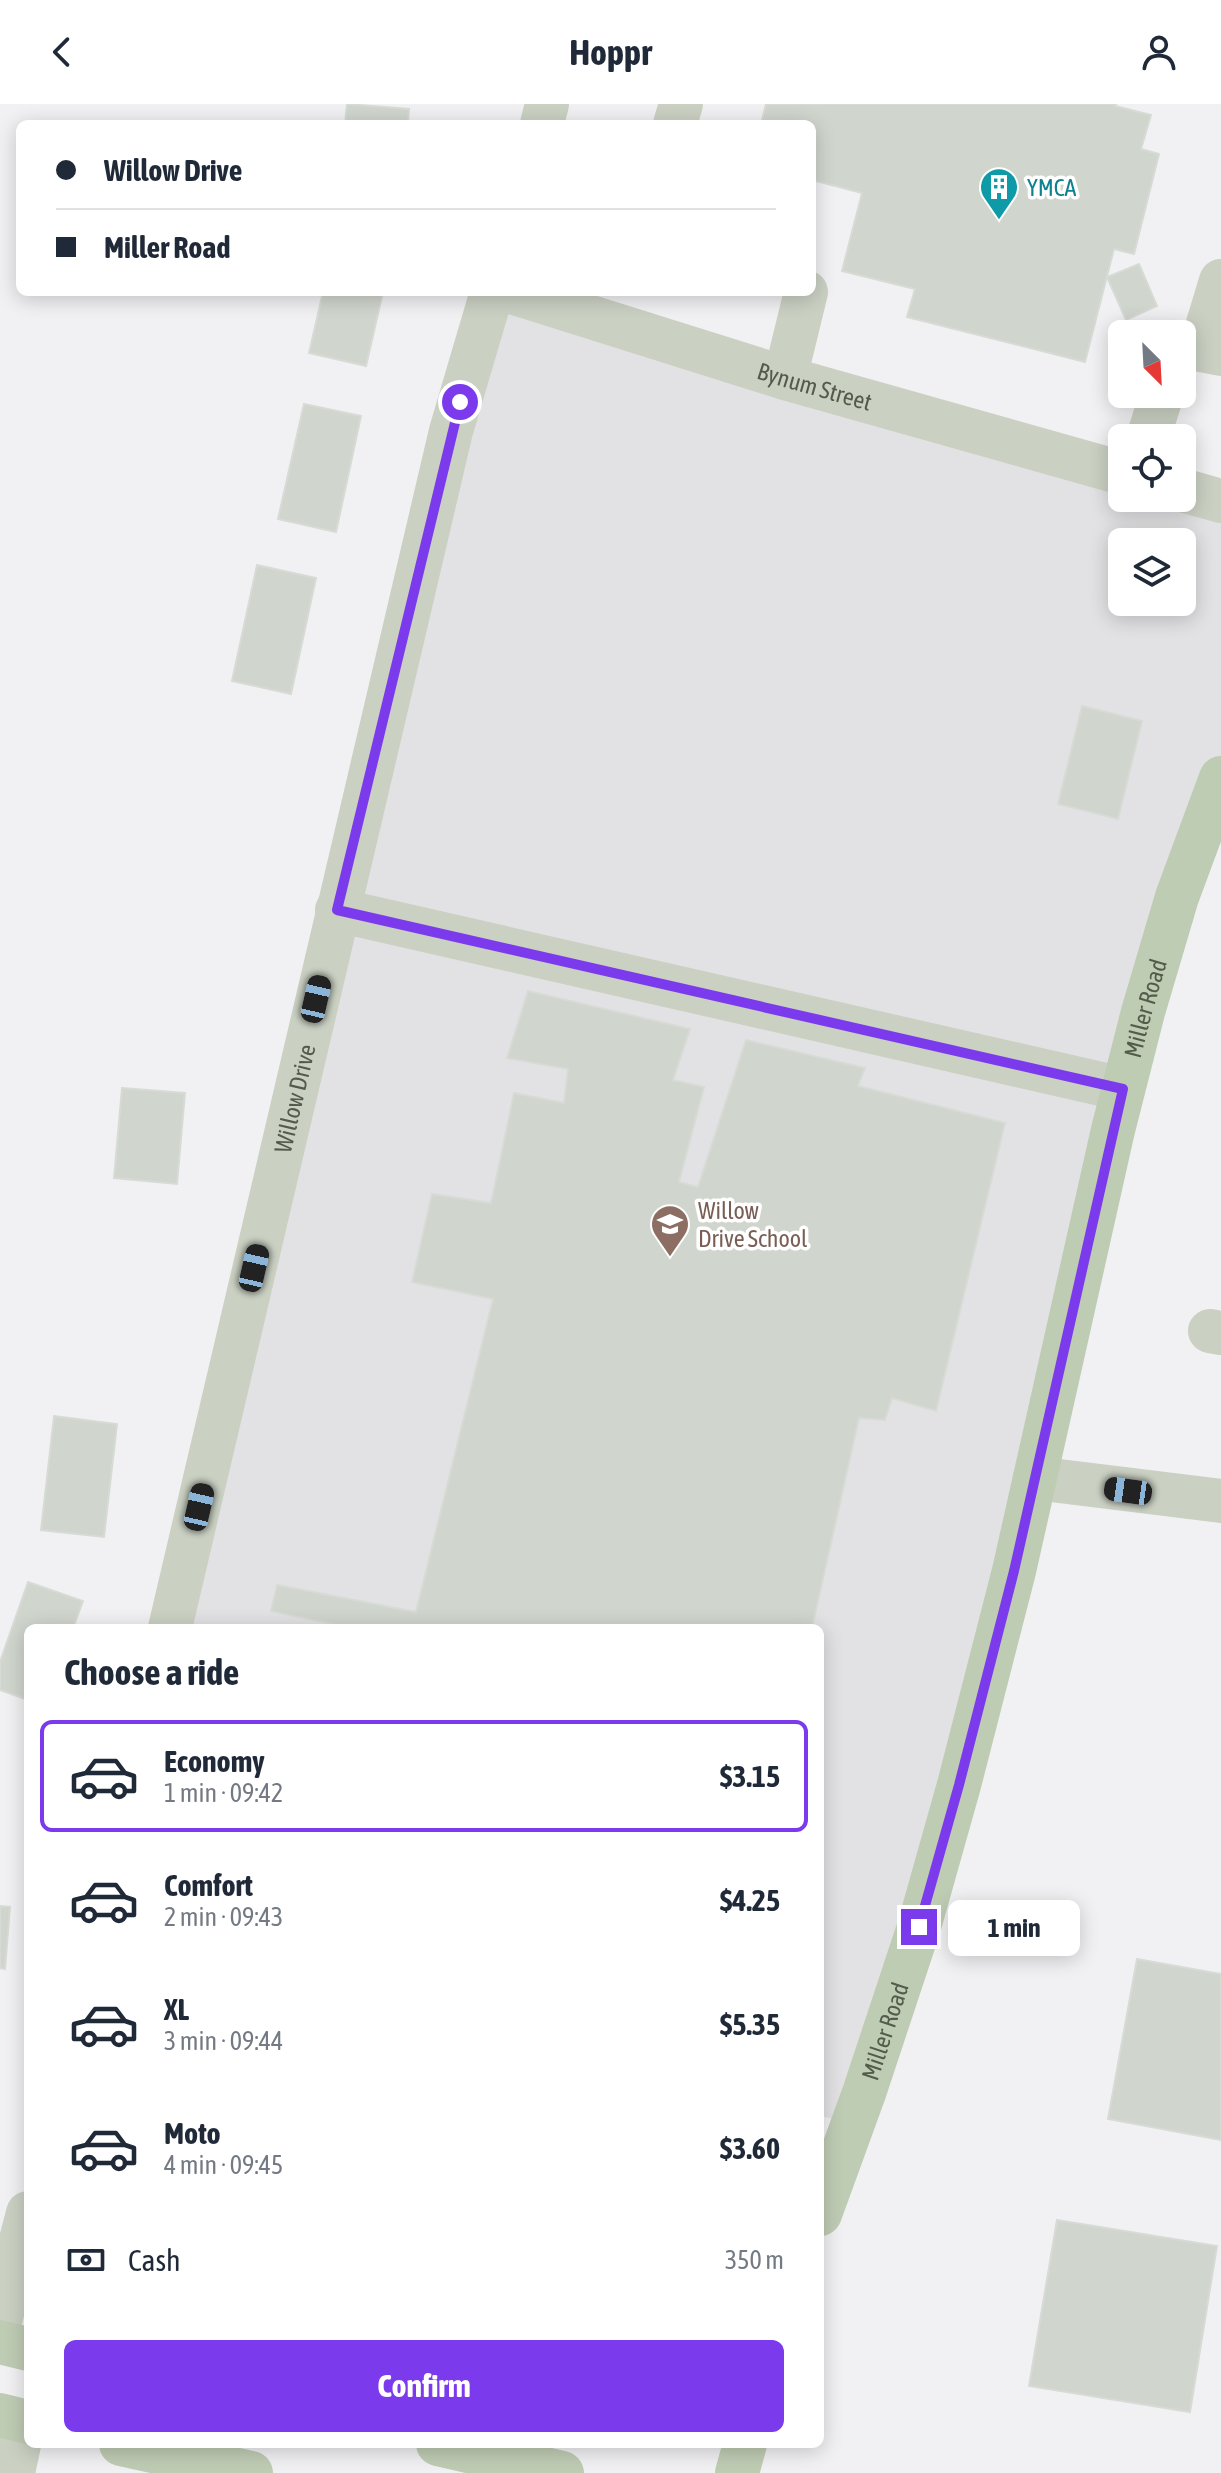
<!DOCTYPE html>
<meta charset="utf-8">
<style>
:root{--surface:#fff;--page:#f6f6f7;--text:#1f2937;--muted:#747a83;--line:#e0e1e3;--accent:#7c3aed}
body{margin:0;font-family:"Asap Condensed",sans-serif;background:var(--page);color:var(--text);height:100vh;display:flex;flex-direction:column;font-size:30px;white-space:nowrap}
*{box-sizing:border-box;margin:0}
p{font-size:26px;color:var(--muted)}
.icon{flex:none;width:44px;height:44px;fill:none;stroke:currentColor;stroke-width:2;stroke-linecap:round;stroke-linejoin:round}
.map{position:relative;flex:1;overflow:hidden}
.panel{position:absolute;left:24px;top:1520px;width:800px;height:824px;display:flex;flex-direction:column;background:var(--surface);border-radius:12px;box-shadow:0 4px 20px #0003}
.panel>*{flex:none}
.banner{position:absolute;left:16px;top:16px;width:800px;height:176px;border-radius:12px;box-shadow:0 4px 20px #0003;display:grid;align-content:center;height:176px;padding:0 40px;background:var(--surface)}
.needle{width:52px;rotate:156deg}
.buttons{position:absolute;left:1108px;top:216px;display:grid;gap:16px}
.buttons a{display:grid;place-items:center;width:88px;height:88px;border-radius:12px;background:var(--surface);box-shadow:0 4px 20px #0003;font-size:40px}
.end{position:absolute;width:36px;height:36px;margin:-18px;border:10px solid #7c3aed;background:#fff;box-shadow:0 0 0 4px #fff}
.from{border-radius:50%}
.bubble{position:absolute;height:56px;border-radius:12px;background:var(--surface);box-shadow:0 4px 20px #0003;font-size:26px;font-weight:700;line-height:56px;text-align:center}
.car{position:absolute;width:24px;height:48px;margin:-24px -12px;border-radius:10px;box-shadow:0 0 6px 2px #0007;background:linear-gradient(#222 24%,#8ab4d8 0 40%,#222 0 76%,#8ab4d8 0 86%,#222 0)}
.banner b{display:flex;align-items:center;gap:28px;height:76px;font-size:30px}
.banner b+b{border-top:2px solid var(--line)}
.banner i{width:20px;height:20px;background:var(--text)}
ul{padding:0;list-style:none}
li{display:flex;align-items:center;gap:24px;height:112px;margin:0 16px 12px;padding:0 24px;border:4px solid transparent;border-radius:12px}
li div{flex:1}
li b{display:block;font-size:30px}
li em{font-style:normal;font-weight:700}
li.selected{border-color:var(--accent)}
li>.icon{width:72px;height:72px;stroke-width:1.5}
h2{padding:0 40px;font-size:36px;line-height:96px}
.pay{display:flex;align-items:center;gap:20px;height:88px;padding:0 40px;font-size:30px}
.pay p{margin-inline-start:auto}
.primary-button{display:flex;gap:16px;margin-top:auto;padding:16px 40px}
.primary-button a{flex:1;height:92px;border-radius:12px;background:var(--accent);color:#fff;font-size:32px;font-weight:700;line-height:92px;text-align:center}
header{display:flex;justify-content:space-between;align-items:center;height:104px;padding:0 40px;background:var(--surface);font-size:36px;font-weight:700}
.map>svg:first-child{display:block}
.education{fill:#e2e2e4;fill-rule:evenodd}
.building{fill:#d0d5ce;stroke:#d7dbd6;stroke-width:2}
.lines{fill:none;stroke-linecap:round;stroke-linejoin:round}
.minor{stroke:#cad1c3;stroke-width:44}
.major{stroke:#bfccb4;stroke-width:44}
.route{stroke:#7c3aed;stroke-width:10}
.labels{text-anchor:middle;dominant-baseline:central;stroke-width:7;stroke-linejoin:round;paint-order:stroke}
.culture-label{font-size:24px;fill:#0d838f;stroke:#fff;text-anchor:start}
.street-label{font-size:24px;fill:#535c4a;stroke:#fff}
.education-label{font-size:24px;fill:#785e54;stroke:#fff;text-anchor:start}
</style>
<header><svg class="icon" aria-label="back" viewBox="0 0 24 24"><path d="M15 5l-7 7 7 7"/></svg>Hoppr<svg class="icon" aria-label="person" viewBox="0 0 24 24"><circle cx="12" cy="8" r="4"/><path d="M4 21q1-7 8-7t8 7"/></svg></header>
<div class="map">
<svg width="1221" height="2369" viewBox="0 0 1221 2369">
<rect width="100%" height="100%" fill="#f1f1f3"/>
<!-- education -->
<path class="education" d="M492,188l630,181v25h60l39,3v277l-368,1345 -33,-7v-488h-650zM1122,438h60v60h-60z"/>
<!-- building -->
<g class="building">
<path d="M347,0l62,5 -1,15h-63z"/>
<path d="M766,0h350l-1,2 36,9 -10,34 18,5 -25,100 -20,-5 -29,113 -178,-45 8,-28 -73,-18 20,-78 -50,-13v-56h-51z"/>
<path d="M1139,160l18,42 -31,14 -19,-43z"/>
<path d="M323,188h60l-17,74 -57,-13z"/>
<path d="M304,300l57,12 -25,116 -58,-13z"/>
<path d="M257,461l59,13 -25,116 -59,-13z"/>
<path d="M1082,602l60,15 -24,98 -60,-15z"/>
<path d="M528,887l162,38 -17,51 31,7 -25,95 19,5 48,-147 119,28 -7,18 147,37 -69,288 -44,-13 -7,22 -26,-2 -47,210h-461l-80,-17 6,-26 139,27 77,-313 -81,-17 20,-88 59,9 23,-110 50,10 4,-34 -61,-11z"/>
<path d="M122,984l63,5 -8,91 -63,-6z"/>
<path d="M54,1312l63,8 -13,113 -63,-7z"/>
<path d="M28,1478l55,19 -10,27h-45v72l-28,-10v-28z"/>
<path d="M0,1802l10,1 -5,62 -5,-1z"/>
<path d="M1137,1855l84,15v166l-113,-21z"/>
<path d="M1057,2116l160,26 -27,166 -161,-26z"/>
</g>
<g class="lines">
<!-- minor -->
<g class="minor">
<path d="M542,20l5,-20"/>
<path d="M675,20l6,-20"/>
<path d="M1221,177l-21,69 21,4"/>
<path id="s1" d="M511,188l274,86 337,95"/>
<path d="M785,274l21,-86"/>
<path d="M1148,334l14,-44"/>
<path d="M1182,386l39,11"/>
<path d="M337,806l786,179"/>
<path d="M1210,1227l11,2"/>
<path d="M1035,1374l186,23"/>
<path id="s2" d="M170,1524l281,-1197 41,-139"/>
<path d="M0,2217l28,-108"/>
<path d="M13,2369l11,-52"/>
</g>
<!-- major -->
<g class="major">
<path id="s3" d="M820,2110l44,-121 55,-166 40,-142 55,-214 99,-441 30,-118 34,-115 44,-119"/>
<path d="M0,2238l28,7"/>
<path d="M0,2311l28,7"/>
<path d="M121,2340l130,29"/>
<path d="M438,2340l124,29"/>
<path d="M737,2369l8,-29"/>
</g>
</g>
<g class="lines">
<!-- route -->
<path class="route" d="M460,298l-123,508 786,179 -109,482 -55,214 -40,142"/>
</g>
<!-- icons -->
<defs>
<symbol id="building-pin" viewBox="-11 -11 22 30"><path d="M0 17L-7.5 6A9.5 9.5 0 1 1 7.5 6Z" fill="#0f9aa8" stroke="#fff"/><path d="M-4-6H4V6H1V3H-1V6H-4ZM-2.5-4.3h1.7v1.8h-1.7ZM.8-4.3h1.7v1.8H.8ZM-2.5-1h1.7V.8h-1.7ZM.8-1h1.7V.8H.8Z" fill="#fff"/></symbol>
<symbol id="school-pin" viewBox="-11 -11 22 30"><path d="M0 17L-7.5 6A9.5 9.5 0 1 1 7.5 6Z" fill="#8d6e63" stroke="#fff"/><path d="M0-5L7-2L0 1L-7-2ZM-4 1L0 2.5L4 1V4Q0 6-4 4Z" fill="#fff"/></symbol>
</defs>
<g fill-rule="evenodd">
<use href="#building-pin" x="977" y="61" width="44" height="60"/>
<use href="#school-pin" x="648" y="1098" width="44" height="60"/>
</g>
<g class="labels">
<!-- culture labels -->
<g class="culture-label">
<text x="1027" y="83">YMCA</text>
</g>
<!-- street labels -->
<g class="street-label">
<text stroke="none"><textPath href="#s1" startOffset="318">Bynum Street</textPath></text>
<text stroke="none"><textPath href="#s3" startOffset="1250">Miller Road</textPath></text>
<text stroke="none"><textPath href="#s2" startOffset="544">Willow Drive</textPath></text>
<text stroke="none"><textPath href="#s3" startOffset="194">Miller Road</textPath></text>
</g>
<!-- education labels -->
<g class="education-label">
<text x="698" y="1106">Willow<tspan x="698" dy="28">Drive School</tspan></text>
</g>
</g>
</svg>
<div class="buttons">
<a><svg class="needle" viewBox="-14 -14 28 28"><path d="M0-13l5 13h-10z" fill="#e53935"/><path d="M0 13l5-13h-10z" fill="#747a83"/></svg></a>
<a><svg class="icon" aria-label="locate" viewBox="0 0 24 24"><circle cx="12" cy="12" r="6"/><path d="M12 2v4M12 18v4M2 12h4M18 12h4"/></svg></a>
<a><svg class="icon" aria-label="layers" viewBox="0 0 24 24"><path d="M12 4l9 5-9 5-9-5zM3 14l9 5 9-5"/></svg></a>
</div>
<i class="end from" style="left:460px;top:298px"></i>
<i class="end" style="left:919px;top:1823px"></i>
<div class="bubble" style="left:948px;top:1796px;width:132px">1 min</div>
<i class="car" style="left:316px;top:895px;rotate:13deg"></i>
<i class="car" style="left:254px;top:1164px;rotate:13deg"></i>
<i class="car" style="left:1128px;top:1387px;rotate:278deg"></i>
<i class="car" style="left:199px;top:1403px;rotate:13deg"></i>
<div class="banner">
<b><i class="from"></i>Willow Drive</b>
<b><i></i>Miller Road</b>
</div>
<section class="panel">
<h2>Choose a ride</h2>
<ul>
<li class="selected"><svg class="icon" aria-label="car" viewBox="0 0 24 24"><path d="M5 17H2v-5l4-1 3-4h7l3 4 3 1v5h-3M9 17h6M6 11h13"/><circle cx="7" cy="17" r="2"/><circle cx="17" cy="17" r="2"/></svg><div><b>Economy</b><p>1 min · 09:42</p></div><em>$3.15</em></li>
<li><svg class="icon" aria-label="car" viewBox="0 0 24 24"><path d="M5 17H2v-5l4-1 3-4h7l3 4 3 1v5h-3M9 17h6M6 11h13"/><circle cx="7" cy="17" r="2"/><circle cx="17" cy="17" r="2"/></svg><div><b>Comfort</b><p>2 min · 09:43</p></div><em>$4.25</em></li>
<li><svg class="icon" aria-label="car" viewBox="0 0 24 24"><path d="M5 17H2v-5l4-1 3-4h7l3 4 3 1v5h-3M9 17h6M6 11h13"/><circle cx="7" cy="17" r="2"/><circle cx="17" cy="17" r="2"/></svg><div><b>XL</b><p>3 min · 09:44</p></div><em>$5.35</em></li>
<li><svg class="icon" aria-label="car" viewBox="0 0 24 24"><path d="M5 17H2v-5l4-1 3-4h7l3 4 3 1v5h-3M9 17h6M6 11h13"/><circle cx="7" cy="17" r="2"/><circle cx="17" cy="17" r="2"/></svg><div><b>Moto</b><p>4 min · 09:45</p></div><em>$3.60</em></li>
</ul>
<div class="pay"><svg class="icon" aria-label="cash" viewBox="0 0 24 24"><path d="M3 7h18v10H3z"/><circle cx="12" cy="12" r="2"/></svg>Cash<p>350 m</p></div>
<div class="primary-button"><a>Confirm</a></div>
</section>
</div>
